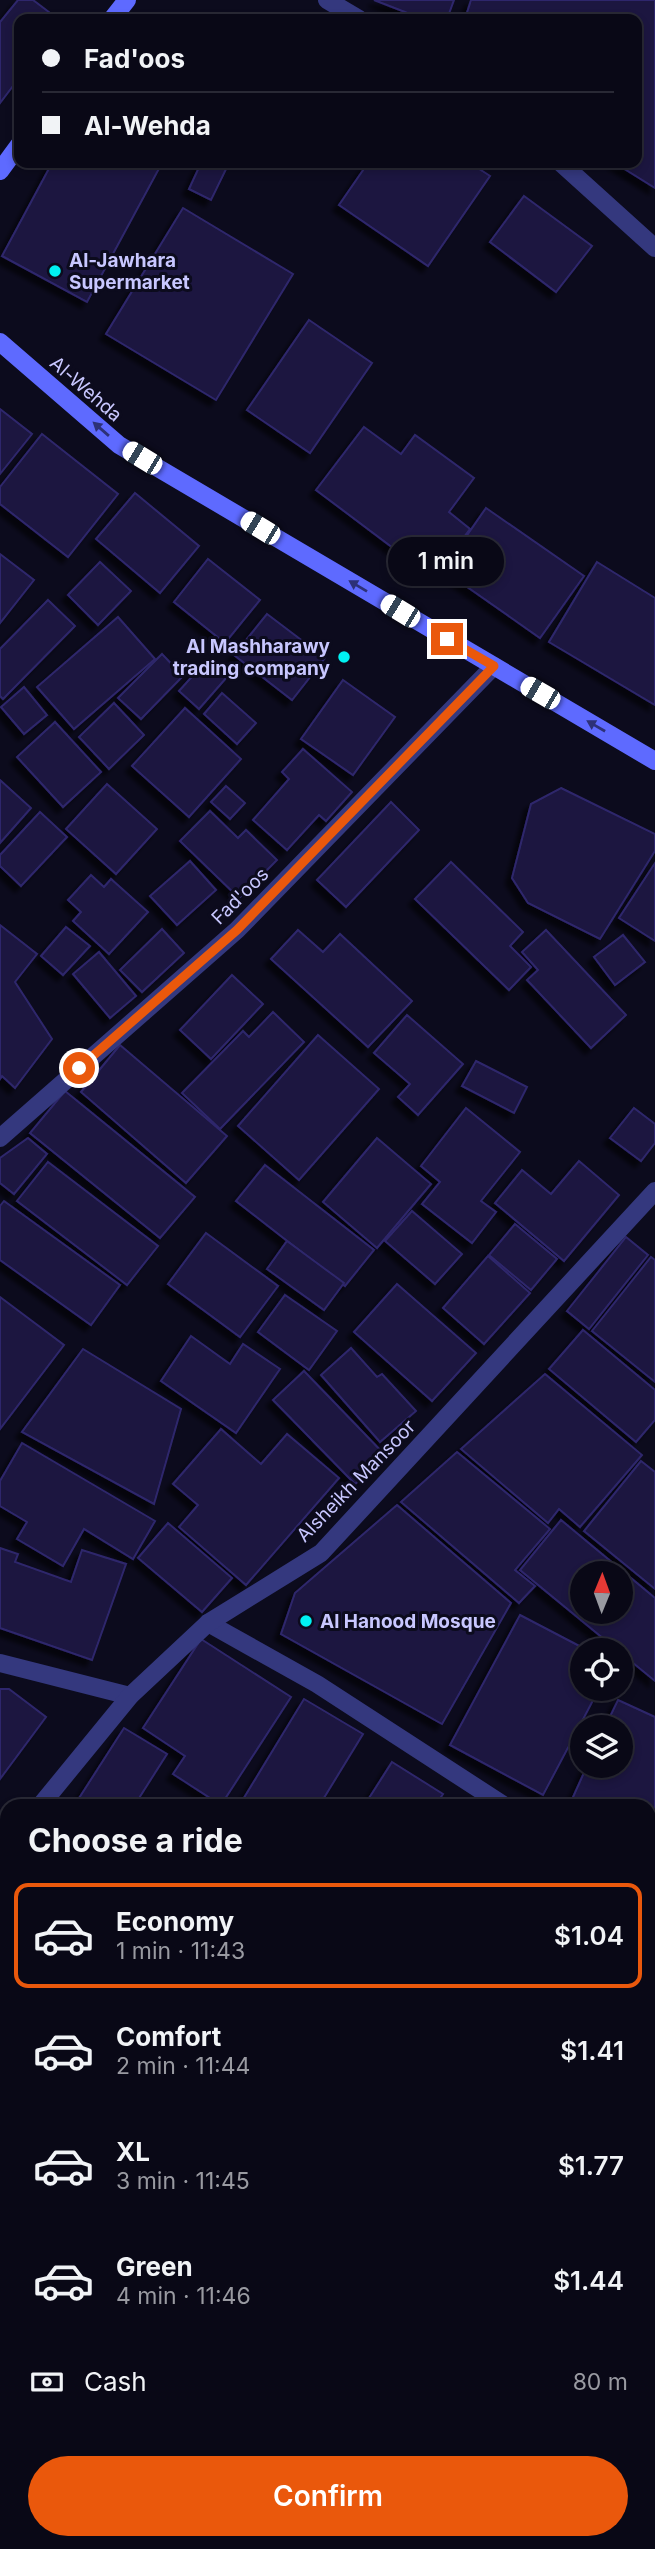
<!DOCTYPE html>
<meta charset="utf-8">
<style>
:root{--surface:#090816;--page:#12111f;--text:#f1f3f6;--muted:#999aa1;--line:#292935;--accent:#ea580c}
body{margin:0;font-family:Inter,sans-serif;background:var(--page);color:var(--text);height:100vh;display:flex;flex-direction:column;font-size:26px;white-space:nowrap}
*{box-sizing:border-box;margin:0}
p{font-size:23px;color:var(--muted)}
.icon{flex:none;width:38px;height:38px;fill:none;stroke:currentColor;stroke-width:2;stroke-linecap:round;stroke-linejoin:round}
.map{position:relative;flex:1;overflow:hidden}
.details{position:absolute;left:0px;top:1799px;width:656px;height:751px;display:flex;flex-direction:column;background:var(--surface);border-radius:21px 21px 0 0;box-shadow:0 4px 10px #0003,0 0 0 2px var(--line)}
.details>*{flex:none}
.top-card{position:absolute;left:14px;top:14px;width:628px;height:154px;border-radius:14px;box-shadow:0 4px 10px #0003,0 0 0 2px var(--line);display:grid;align-content:center;height:154px;padding:0 28px;background:var(--surface)}
.needle{width:46px;rotate:1deg}
.tools{position:absolute;left:570px;top:1561px;display:grid;gap:14px}
.tools a{display:grid;place-items:center;width:63px;height:63px;border-radius:50%;background:var(--surface);box-shadow:0 4px 10px #0003,0 0 0 2px var(--line);font-size:35px}
.end{position:absolute;width:32px;height:32px;margin:-16px;border:9px solid #ea580c;background:#fff;box-shadow:0 0 0 4px #fff}
.from{border-radius:50%}
.bubble{position:absolute;height:49px;border-radius:24px;background:var(--surface);box-shadow:0 4px 10px #0003,0 0 0 2px var(--line);font-size:23px;font-weight:600;line-height:49px;text-align:center}
.car{position:absolute;width:21px;height:42px;margin:-21px -10px;border-radius:9px;box-shadow:0 0 5px 2px #0007;background:linear-gradient(#fff 24%,#345 0 40%,#fff 0 76%,#345 0 86%,#fff 0)}
.top-card b{display:flex;align-items:center;gap:24px;height:66px;font-size:26px}
.top-card b+b{border-top:2px solid var(--line)}
.top-card i{width:18px;height:18px;background:var(--text)}
ul{padding:0;list-style:none}
li{display:flex;align-items:center;gap:21px;height:105px;margin:0 14px 10px;padding:0 14px;border:4px solid transparent;border-radius:14px}
li div{flex:1}
li b{display:block;font-size:26px}
li em{font-style:normal;font-weight:600}
li.selected{border-color:var(--accent)}
li>.icon{width:63px;height:63px;stroke-width:1.5}
h2{padding:0 28px;font-size:32px;line-height:84px}
.pay{display:flex;align-items:center;gap:18px;height:77px;padding:0 28px;font-size:26px}
.pay p{margin-inline-start:auto}
.cta{display:flex;gap:14px;margin-top:auto;padding:14px 28px}
.cta a{flex:1;height:80px;border-radius:42px;background:var(--accent);color:#fff;font-size:28px;font-weight:600;line-height:80px;text-align:center}
.map>svg:first-child{display:block}
.building{fill:#1b163f;stroke:#2f286c;stroke-width:2;fill-rule:evenodd;filter:url(#shadow)}
.lines{fill:none;stroke-linecap:round;stroke-linejoin:round}
.street{stroke:#34387e;stroke-width:18}
.secondary{stroke:#5e6aff;stroke-width:18}
.oneway{fill:#2d3177}
.route{stroke:#ea580c;stroke-width:9}
.poi-dot{fill:#00f1f2;stroke:#0c0b1d;stroke-width:2.5}
.labels{text-anchor:middle;dominant-baseline:central;stroke-width:6;stroke-linejoin:round;paint-order:stroke}
.poi-label{font-size:19px;font-weight:bold;fill:#c8c7ff;stroke:#0c0b1d;text-anchor:start}
.street-label{font-size:19px;fill:#c8c7ff;stroke:#0c0b1d}
</style>
<div class="map">
<svg width="655" height="2549" viewBox="0 0 655 2549">
<defs>
<filter id="shadow"><feDropShadow dx="-6" dy="6" stdDeviation="2" flood-color="#0009"/></filter>
</defs>
<rect width="100%" height="100%" fill="#0c0b1d"/>
<!-- building -->
<g class="building">
<path d="M18,0h15l25,19h-39v59l-19,25v-81z"/>
<path d="M374,0h80l-7,19h-24z"/>
<path d="M471,0h184v188l-40,-25h22v-144h-172z"/>
<path d="M52,163h110l-75,139 -85,-46z"/>
<path d="M201,163h28l-18,37 -22,-11z"/>
<path d="M368,163h102l20,13 -62,90 -89,-61z"/>
<path d="M524,196l68,50 -36,46 -66,-50z"/>
<path d="M183,208l110,66 -77,126 -110,-66z"/>
<path d="M309,320l63,43 -62,90 -63,-43z"/>
<path d="M0,409l32,25 -32,40z"/>
<path d="M364,427l37,27 14,-19 59,43 -25,34 21,17 -37,49 -117,-88z"/>
<path d="M42,434l76,60 -50,63 -68,-53v-17z"/>
<path d="M135,493l64,53 -39,47 -64,-54z"/>
<path d="M486,508l98,68 -44,62 -97,-68z"/>
<path d="M0,554l34,26 -34,43z"/>
<path d="M208,559l52,41 -35,43 -51,-41z"/>
<path d="M100,562l31,29 -33,34 -30,-30z"/>
<path d="M597,562l58,36v107l-106,-63z"/>
<path d="M48,600l27,26 -72,73 -3,-3v-47z"/>
<path d="M267,614l58,44 -33,42 -58,-45z"/>
<path d="M118,617l37,42 -81,70 -37,-42z"/>
<path d="M162,654l21,22 -42,43 -23,-21z"/>
<path d="M207,660l20,17 -28,32 -20,-18z"/>
<path d="M343,680l52,37 -42,58 -52,-36z"/>
<path d="M24,687l23,28 -23,19 -23,-27z"/>
<path d="M222,693l34,30 -19,21 -33,-30z"/>
<path d="M114,703l30,32 -35,34 -30,-32z"/>
<path d="M185,708l56,51 -52,58 -57,-51z"/>
<path d="M55,722l46,50 -38,35 -46,-50z"/>
<path d="M303,749l49,43 -26,29 -7,-6 -32,35 -34,-30 36,-41 -7,-7z"/>
<path d="M0,780l31,28 -31,35z"/>
<path d="M107,784l50,45 -41,45 -50,-45z"/>
<path d="M226,786l19,17 -15,16 -19,-17z"/>
<path d="M561,788l94,46v17l-55,88 -72,-36 -16,-25 19,-74z"/>
<path d="M391,802l28,28 -73,77 -29,-27z"/>
<path d="M210,811l28,27 8,-8 31,30 -38,38 -59,-57z"/>
<path d="M40,812l27,25 -46,49 -21,-20v-11z"/>
<path d="M190,861l26,29 -39,35 -27,-29z"/>
<path d="M451,862l72,70 -13,14 21,21 -22,23 -94,-91z"/>
<path d="M655,863v78l-36,-23z"/>
<path d="M91,875l13,12 7,-8 37,33 -39,42 -36,-33 8,-9 -13,-12z"/>
<path d="M0,925l37,29 -22,28 37,57 -37,49 -13,-12 -2,3z"/>
<path d="M66,927l24,19 -27,29 -22,-19z"/>
<path d="M162,929l22,24 -42,39 -22,-22z"/>
<path d="M298,930l25,22 17,-18 72,67 -44,46 -97,-88z"/>
<path d="M546,930l80,85 -35,33 -64,-68 11,-10 -16,-18z"/>
<path d="M623,935l22,27 -30,23 -21,-28z"/>
<path d="M99,952l37,44 -26,22 -37,-44z"/>
<path d="M232,975l31,29 -52,55 -31,-29z"/>
<path d="M273,1012l31,30 -84,87 -38,-36 61,-62 6,6z"/>
<path d="M407,1015l56,49 -45,51 -20,-18 12,-13 -36,-31z"/>
<path d="M318,1035l61,54 -80,91 -61,-54z"/>
<path d="M120,1045l107,91 -41,47 -105,-91z"/>
<path d="M476,1061l51,26 -13,26 -52,-27z"/>
<path d="M65,1091l130,106 -35,41 -130,-105z"/>
<path d="M466,1108l54,44 -39,49 15,11 -24,31 -50,-39 18,-22 -19,-16z"/>
<path d="M634,1108l21,16v19l-14,18 -31,-23z"/>
<path d="M28,1138l19,16 -33,40 -14,-11v-25z"/>
<path d="M377,1138l54,46 -54,64 -54,-46z"/>
<path d="M579,1161l40,34 -55,66 -69,-58 27,-33 29,24z"/>
<path d="M48,1162l110,84 -31,39 -110,-84z"/>
<path d="M265,1165l109,85 -29,36 -109,-85z"/>
<path d="M4,1201l116,84 -29,40 -91,-65v-54z"/>
<path d="M412,1211l50,43 -27,30 -50,-43z"/>
<path d="M515,1224l42,35 -26,31 -42,-35z"/>
<path d="M206,1233l72,53 -38,51 -72,-53z"/>
<path d="M626,1237l22,18 -59,74 -22,-18z"/>
<path d="M287,1241l57,42 -20,27 -57,-41z"/>
<path d="M488,1256l42,37 -46,51 -41,-36z"/>
<path d="M651,1257l4,3v122l-63,-51z"/>
<path d="M397,1284l79,69 -44,48 -78,-69z"/>
<path d="M285,1295l52,36 -28,39 -51,-38z"/>
<path d="M0,1297l64,48 -64,84z"/>
<path d="M583,1330l72,60v30l-19,22 -87,-73z"/>
<path d="M191,1336l39,28 13,-20 37,25 -44,64 -75,-52z"/>
<path d="M351,1348l26,29 5,-3 34,37 -36,31 -59,-67z"/>
<path d="M83,1349l98,60 -27,95 -132,-72z"/>
<path d="M304,1371l82,85 -31,28 -82,-84z"/>
<path d="M545,1374l97,81 -62,72 -21,-18 -11,14 -87,-74z"/>
<path d="M221,1429l40,35 26,-30 52,44 -93,107 -67,-58 19,-22 -25,-21z"/>
<path d="M22,1443l133,78 -22,38 -49,-30 -21,37 -46,-27 10,-17 -27,-16v-25z"/>
<path d="M457,1452l93,77 -35,41 20,16 -16,17 -118,-101z"/>
<path d="M641,1461l14,11v117l-71,-58z"/>
<path d="M397,1505l114,98 -69,121 -161,-90 14,-41z"/>
<path d="M561,1520l94,78v83l-135,-111zM583,1573h38v39h-38z"/>
<path d="M168,1523l64,55 -30,34 -64,-54z"/>
<path d="M0,1548l18,6 -3,8 56,20 11,-32 44,14 -34,96 -92,-32z"/>
<path d="M520,1615l67,35h-4v39h16l-56,106 -93,-50z"/>
<path d="M201,1639l90,58 -70,108 -48,-31 12,-18 -42,-28z"/>
<path d="M0,1689h9l37,28 -46,62z"/>
<path d="M304,1699l59,35 -44,72h-80z"/>
<path d="M618,1700l37,17v144l-6,-3v-52h-80l18,-40h34v-39h-16z"/>
<path d="M124,1728l43,26 -33,52h-60z"/>
<path d="M392,1762l51,32 -8,12h-71z"/>
<path d="M7,1885v92l-7,7v-92z"/>
<path d="M649,1904l6,3v93l-6,-6z"/>
<path d="M7,1997v92l-7,-7v-78z"/>
<path d="M649,2036l6,6v152l-6,5z"/>
<path d="M7,2232v50l-7,-8v-36z"/>
<path d="M655,2311v144l-6,-4v-135z"/>
<path d="M0,2322l7,6v178l-7,-6z"/>
<path d="M649,2459l6,3v87h-112l5,-6h101z"/>
<path d="M37,2543h68l-6,6h-55z"/>
<path d="M116,2543h60l6,6h-72z"/>
<path d="M251,2543h77l6,6h-40l-3,-3 -4,3h-31z"/>
<path d="M392,2543h151l-5,6h-138z"/>
</g>
<g class="lines">
<!-- street -->
<g class="street">
<path d="M327,0l32,19"/>
<path d="M561,163l94,85"/>
<path d="M0,1138l237,-208 257,-264"/>
<path d="M208,1623l109,61 188,122"/>
<path d="M0,1663l130,33"/>
<path d="M40,1806l90,-110 78,-73 113,-70 334,-362"/>
<path d="M0,1854l7,-8"/>
<path d="M649,1889l6,2"/>
<path d="M0,2151l7,8"/>
<path d="M649,2283l6,6"/>
<path d="M360,2543l5,6"/>
</g>
<!-- secondary -->
<g class="secondary">
<path d="M112,19l15,-19"/>
<path d="M0,171l19,-26"/>
<path d="M0,342l119,103 536,316"/>
</g>
</g>
<!-- one-way arrows -->
<defs><path id="oneway-solid" d="M-6-.8H1V-3.2L6.5 0L1 3.2V.8H-6Z" transform="scale(1.75)"/></defs>
<g class="oneway">
<use href="#oneway-solid" transform="translate(101 429) rotate(-139)"/>
<use href="#oneway-solid" transform="translate(358 586) rotate(-149)"/>
<use href="#oneway-solid" transform="translate(596 726) rotate(-150)"/>
</g>
<g class="lines">
<!-- route -->
<path class="route" d="M79,1068l158,-138 257,-264 -47,-27"/>
</g>
<!-- markers -->
<g class="poi-dot">
<circle cx="55" cy="271" r="7"/>
<circle cx="344" cy="657" r="7"/>
<circle cx="306" cy="1621" r="7"/>
</g>
<g class="labels">
<!-- poi labels -->
<g class="poi-label">
<text x="69" y="260">Al-Jawhara<tspan x="69" dy="22">Supermarket</tspan></text>
<text x="330" y="646" text-anchor="end">Al Mashharawy<tspan x="330" dy="22">trading company</tspan></text>
<text x="320" y="1621">Al Hanood Mosque</text>
</g>
<!-- street labels -->
<g class="street-label">
<text transform="translate(86 389) rotate(41)">Al-Wehda</text>
<text transform="translate(240 896) rotate(-45)">Fad'oos</text>
<text transform="translate(356 1481) rotate(-46)">Alsheikh Mansoor</text>
</g>
</g>
</svg>
<div class="tools">
<a><svg class="needle" viewBox="-14 -14 28 28"><path d="M0-13l5 13h-10z" fill="#e53935"/><path d="M0 13l5-13h-10z" fill="#999aa1"/></svg></a>
<a><svg class="icon" aria-label="locate" viewBox="0 0 24 24"><circle cx="12" cy="12" r="6"/><path d="M12 2v4M12 18v4M2 12h4M18 12h4"/></svg></a>
<a><svg class="icon" aria-label="layers" viewBox="0 0 24 24"><path d="M12 4l9 5-9 5-9-5zM3 14l9 5 9-5"/></svg></a>
</div>
<i class="end from" style="left:79px;top:1068px"></i>
<i class="end" style="left:447px;top:639px"></i>
<div class="bubble" style="left:388px;top:537px;width:116px">1 min</div>
<i class="car" style="left:142px;top:458px;rotate:301deg"></i>
<i class="car" style="left:260px;top:528px;rotate:301deg"></i>
<i class="car" style="left:400px;top:611px;rotate:301deg"></i>
<i class="car" style="left:540px;top:693px;rotate:300deg"></i>
<div class="top-card">
<b><i class="from"></i>Fad'oos</b>
<b><i></i>Al-Wehda</b>
</div>
<section class="details">
<h2>Choose a ride</h2>
<ul>
<li class="selected"><svg class="icon" aria-label="car" viewBox="0 0 24 24"><path d="M5 17H2v-5l4-1 3-4h7l3 4 3 1v5h-3M9 17h6M6 11h13"/><circle cx="7" cy="17" r="2"/><circle cx="17" cy="17" r="2"/></svg><div><b>Economy</b><p>1 min · 11:43</p></div><em>$1.04</em></li>
<li><svg class="icon" aria-label="car" viewBox="0 0 24 24"><path d="M5 17H2v-5l4-1 3-4h7l3 4 3 1v5h-3M9 17h6M6 11h13"/><circle cx="7" cy="17" r="2"/><circle cx="17" cy="17" r="2"/></svg><div><b>Comfort</b><p>2 min · 11:44</p></div><em>$1.41</em></li>
<li><svg class="icon" aria-label="car" viewBox="0 0 24 24"><path d="M5 17H2v-5l4-1 3-4h7l3 4 3 1v5h-3M9 17h6M6 11h13"/><circle cx="7" cy="17" r="2"/><circle cx="17" cy="17" r="2"/></svg><div><b>XL</b><p>3 min · 11:45</p></div><em>$1.77</em></li>
<li><svg class="icon" aria-label="car" viewBox="0 0 24 24"><path d="M5 17H2v-5l4-1 3-4h7l3 4 3 1v5h-3M9 17h6M6 11h13"/><circle cx="7" cy="17" r="2"/><circle cx="17" cy="17" r="2"/></svg><div><b>Green</b><p>4 min · 11:46</p></div><em>$1.44</em></li>
</ul>
<div class="pay"><svg class="icon" aria-label="cash" viewBox="0 0 24 24"><path d="M3 7h18v10H3z"/><circle cx="12" cy="12" r="2"/></svg>Cash<p>80 m</p></div>
<div class="cta"><a>Confirm</a></div>
</section>
</div>
